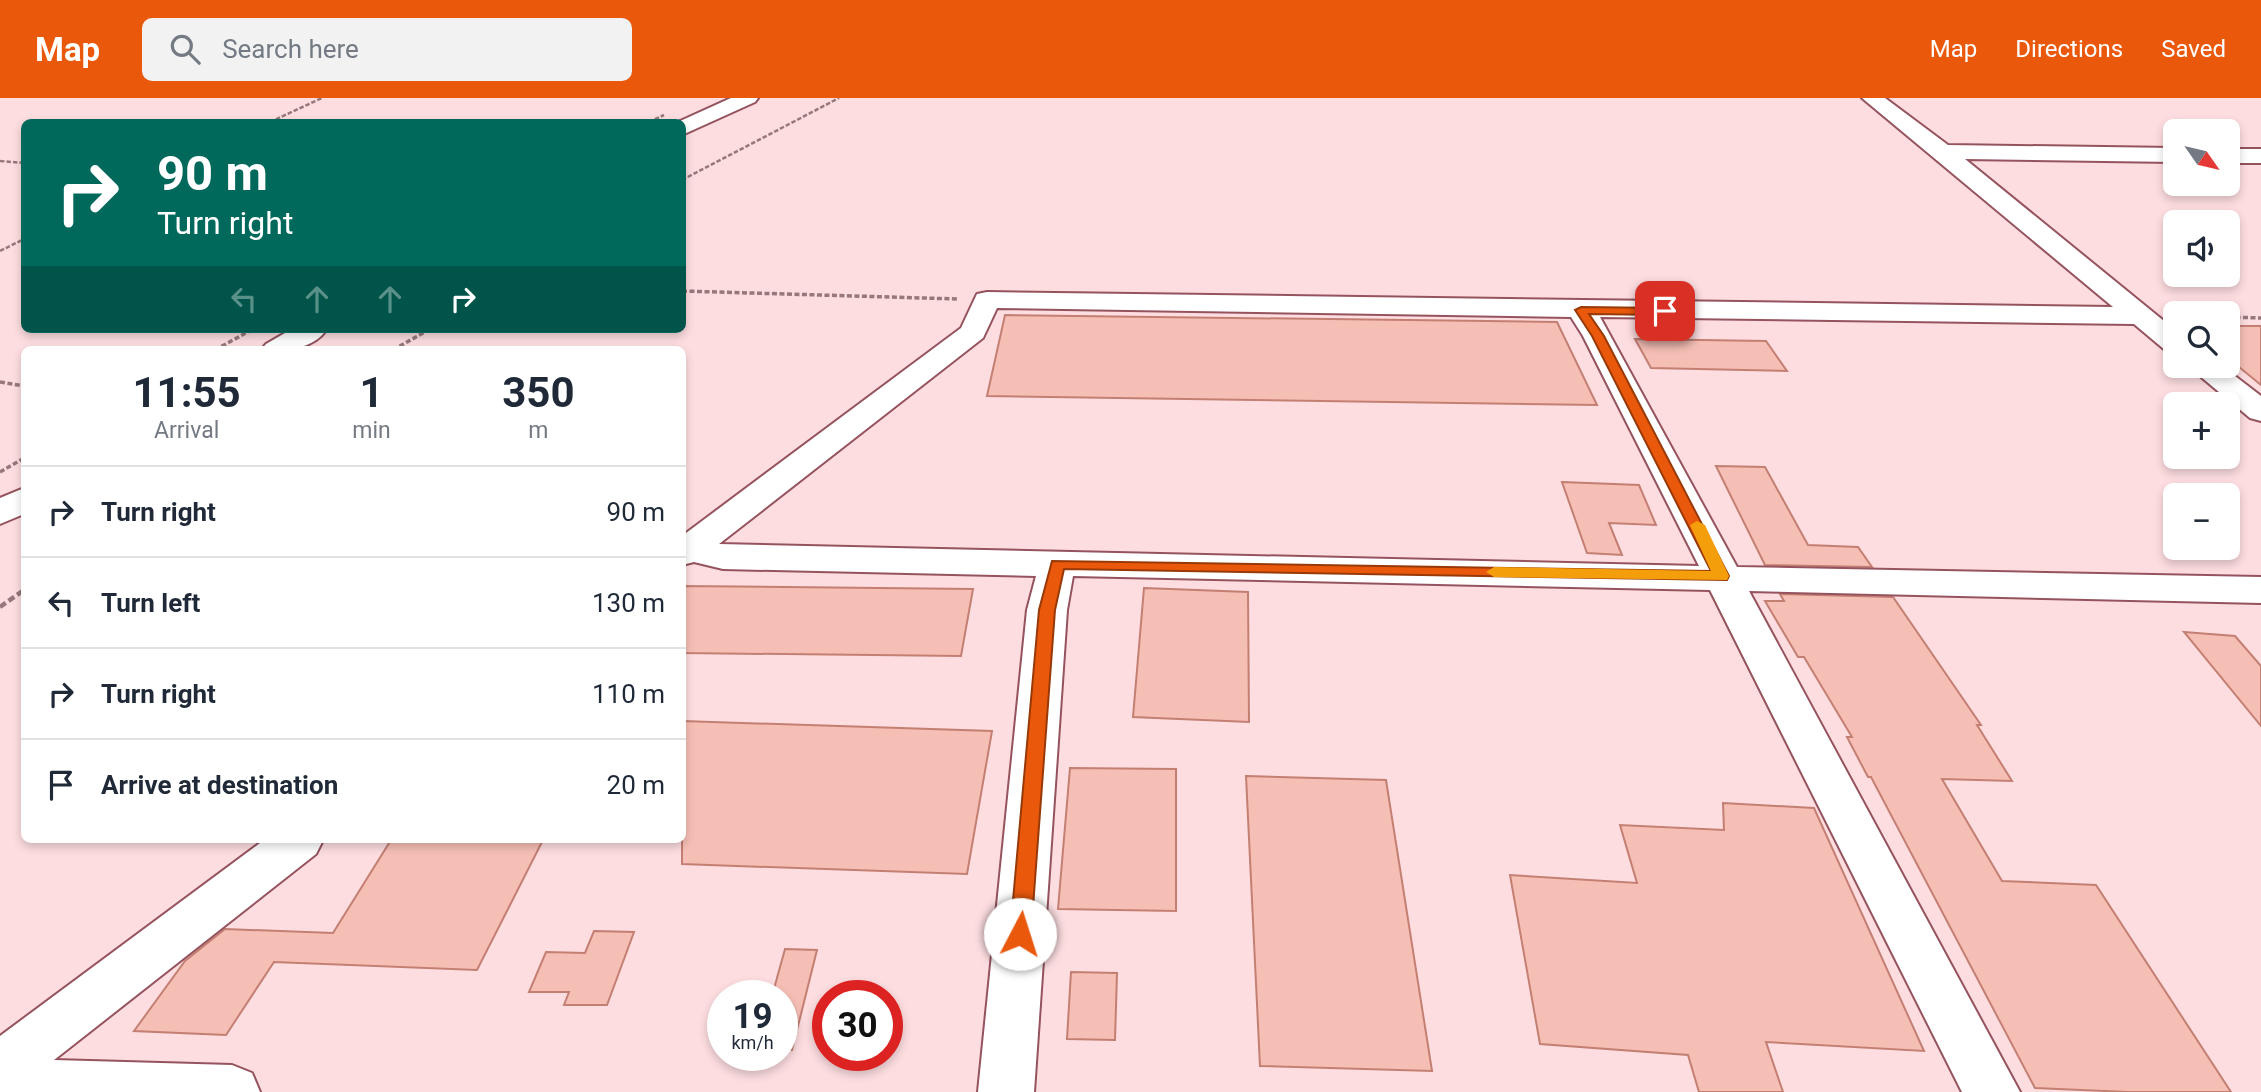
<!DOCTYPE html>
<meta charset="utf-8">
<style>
body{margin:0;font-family:Roboto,sans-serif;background:#f2f2f3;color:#1f2937;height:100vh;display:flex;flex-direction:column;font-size:26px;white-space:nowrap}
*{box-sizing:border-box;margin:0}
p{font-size:23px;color:#747a83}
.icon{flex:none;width:38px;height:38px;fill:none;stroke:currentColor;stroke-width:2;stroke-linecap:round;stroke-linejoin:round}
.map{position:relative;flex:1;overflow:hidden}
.details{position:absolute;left:21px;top:248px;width:665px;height:497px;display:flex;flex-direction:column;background:#fff;border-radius:10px;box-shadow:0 4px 10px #0003}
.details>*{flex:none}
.hud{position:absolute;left:21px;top:21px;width:665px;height:214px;border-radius:10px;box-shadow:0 4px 10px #0003;background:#00695c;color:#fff;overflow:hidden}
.needle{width:46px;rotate:124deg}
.fabs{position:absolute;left:2163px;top:21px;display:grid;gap:14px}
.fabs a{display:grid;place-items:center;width:77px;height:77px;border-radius:10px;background:#fff;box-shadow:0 4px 10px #0003;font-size:35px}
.speed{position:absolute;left:707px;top:882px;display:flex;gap:14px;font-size:35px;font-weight:700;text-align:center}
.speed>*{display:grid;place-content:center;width:91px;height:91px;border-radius:50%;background:#fff;box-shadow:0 4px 10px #0003;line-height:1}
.speed small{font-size:18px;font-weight:400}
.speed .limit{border:10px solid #d22;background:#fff;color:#111}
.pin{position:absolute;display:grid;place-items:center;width:60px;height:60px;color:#fff;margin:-30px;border-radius:14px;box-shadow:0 4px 10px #0006}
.me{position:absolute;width:77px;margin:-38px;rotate:5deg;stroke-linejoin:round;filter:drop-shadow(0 0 5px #0008)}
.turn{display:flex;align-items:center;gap:24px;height:147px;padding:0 21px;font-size:32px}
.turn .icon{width:91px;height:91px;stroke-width:2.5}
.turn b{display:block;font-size:49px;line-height:60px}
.lanes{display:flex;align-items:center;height:66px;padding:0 21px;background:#0003;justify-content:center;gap:35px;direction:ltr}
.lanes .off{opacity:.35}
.eta{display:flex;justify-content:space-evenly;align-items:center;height:119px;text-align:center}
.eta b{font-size:42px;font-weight:700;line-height:49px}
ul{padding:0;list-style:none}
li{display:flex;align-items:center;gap:21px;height:91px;padding:0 21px;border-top:2px solid #e0e1e3}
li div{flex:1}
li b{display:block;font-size:26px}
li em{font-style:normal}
header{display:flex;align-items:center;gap:42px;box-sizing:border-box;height:98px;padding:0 35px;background:#ea580c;color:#fff}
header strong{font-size:33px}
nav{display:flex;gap:38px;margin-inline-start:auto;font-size:24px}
.search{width:490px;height:63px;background:#f2f2f3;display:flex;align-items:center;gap:18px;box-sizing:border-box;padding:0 24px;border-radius:10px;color:#747a83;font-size:26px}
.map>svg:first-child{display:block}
.building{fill:#f6bfb5;stroke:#c47f73;stroke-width:2}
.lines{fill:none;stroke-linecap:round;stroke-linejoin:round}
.street-casing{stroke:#95535e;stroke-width:4}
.path-far2{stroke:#96787b;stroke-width:2.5;stroke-dasharray:4.5 2;stroke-linecap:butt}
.path-far1{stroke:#96787b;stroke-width:3.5;stroke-dasharray:5 2.5;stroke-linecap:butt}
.path{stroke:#96787b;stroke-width:4.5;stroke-dasharray:7 3.5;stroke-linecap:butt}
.street{fill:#fff;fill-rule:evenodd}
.route{fill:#ea580c;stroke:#983908;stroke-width:2}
.slow{fill:#f59e0b}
</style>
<header>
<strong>Map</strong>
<div class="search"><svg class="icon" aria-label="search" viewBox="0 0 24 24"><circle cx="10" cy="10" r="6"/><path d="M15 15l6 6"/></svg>Search here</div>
<nav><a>Map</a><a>Directions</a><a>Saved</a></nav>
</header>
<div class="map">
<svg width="2261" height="994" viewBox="0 0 2261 994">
<rect width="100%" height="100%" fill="#fddde0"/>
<path class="building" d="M1005,217L1557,224L1597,307L987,298Z
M2228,228H2261V287L2228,260Z
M1635,241L1766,243L1787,273L1651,270Z
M1716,368L1765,369L1808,447L1858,449L1872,469L1765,467Z
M1562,384L1639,387L1656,427L1609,425L1622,457L1587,455Z
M682,488L973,491L961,558L682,555Z
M1144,490L1248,494L1249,624L1133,619Z
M1780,496L1893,499L1981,627H1977L2012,683L1942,681L2002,783L2096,787L2231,994H2128L2035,990L1871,679H1868L1847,639H1852L1804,559H1798L1765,503H1784Z
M2184,534L2235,538L2261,568V628Z
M682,623L992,633L967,776L682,766Z
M1070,670L1176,671V813L1058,811Z
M1246,678L1386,682L1432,973L1260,968Z
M1723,705L1814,710L1924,953L1766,944L1783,994H1699L1688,957L1540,946L1510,777L1637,785L1620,727L1724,732Z
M391,742H543L477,872L274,864L226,937L134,933L185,863L225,831L333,835Z
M594,833L634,834L607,907H564L569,894H529L546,854L585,855Z
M785,851L817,852L792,952L782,951V898H772Z
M1071,874L1117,875L1115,942L1067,941Z"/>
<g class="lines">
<defs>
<path id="street" d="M731,0H758L755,4L682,37V24H678Z
M1862,0H1885L1948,47L2175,50V64L1965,61L2175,232V255L2165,252L2134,226L1600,219L1737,469L2261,479V505L1749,493L2020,994H1962L1710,492L1073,478L1067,512L1034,994H978L1027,512L1036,478L723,471L694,464L682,467V438L961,230L977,196L987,194L2113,209ZM997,210L1571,219L1583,238L1699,468L719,446L983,240Z
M2228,51H2261V65H2228Z
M292,231H327C312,253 285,252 261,252L266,246Z
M2188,268H2222L2261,298V323L2250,320Z
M24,390V416L0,426V400Z
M264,742H323L316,756L54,962L232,967L252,975L260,994H0V938Z"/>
</defs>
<use href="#street" class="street-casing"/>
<path class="path-far2" d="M270,24L322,0
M649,24L664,17
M0,63L24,65
M682,82L839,0
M0,153L24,141"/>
<path class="path-far1" d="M682,193L958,201
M2228,219L2261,220
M215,252L253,231
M393,252L430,231
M0,284L24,288
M0,374L24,360"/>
<path class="path" d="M0,509L24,492"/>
<use href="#street" class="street"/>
</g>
<path class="route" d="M1581,209L1665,210L1670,213L1665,217L1589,216L1604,238L1729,478L1727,482L1064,471L1055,512L1031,836L1028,843L1020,845L1013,843L1010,836L1039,512L1052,463L1711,473L1592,238L1575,212Z"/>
<path class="slow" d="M1697,423L1705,427L1729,478L1727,482L1494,479L1486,474L1494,469L1711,473L1690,427Z"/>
</svg>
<div class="fabs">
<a><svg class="needle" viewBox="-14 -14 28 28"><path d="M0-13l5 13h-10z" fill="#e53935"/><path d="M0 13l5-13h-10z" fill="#747a83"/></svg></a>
<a><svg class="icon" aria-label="sound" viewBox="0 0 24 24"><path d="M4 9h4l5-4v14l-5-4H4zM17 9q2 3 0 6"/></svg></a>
<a><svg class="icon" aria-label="search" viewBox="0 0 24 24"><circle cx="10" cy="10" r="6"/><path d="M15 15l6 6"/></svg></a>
<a>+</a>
<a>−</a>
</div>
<div class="speed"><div>19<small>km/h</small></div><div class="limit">30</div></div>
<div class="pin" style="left:1665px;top:213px;background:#d93025"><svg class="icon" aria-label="arrive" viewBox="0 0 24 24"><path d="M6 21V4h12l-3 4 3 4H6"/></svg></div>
<svg class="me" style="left:1020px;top:836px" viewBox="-20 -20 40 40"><circle r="19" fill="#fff"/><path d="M0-13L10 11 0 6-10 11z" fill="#ea580c"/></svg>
<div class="hud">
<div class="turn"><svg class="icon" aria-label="right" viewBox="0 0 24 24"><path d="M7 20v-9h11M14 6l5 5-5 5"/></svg><div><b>90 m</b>Turn right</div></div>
<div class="lanes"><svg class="icon off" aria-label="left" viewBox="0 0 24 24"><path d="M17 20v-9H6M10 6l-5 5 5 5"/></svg><svg class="icon off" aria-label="ahead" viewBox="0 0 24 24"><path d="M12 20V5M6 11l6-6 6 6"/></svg><svg class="icon off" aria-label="ahead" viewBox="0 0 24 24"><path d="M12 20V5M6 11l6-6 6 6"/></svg><svg class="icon" aria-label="right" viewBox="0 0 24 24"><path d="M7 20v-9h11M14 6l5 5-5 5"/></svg></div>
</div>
<section class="details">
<div class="eta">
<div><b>11:55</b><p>Arrival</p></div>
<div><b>1</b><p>min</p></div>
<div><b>350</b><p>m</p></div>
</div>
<ul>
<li><svg class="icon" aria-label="right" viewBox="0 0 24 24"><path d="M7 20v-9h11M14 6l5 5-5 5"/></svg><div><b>Turn right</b></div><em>90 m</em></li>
<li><svg class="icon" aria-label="left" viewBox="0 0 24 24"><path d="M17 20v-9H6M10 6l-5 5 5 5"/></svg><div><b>Turn left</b></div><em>130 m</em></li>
<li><svg class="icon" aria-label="right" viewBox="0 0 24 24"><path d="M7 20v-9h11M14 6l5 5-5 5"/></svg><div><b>Turn right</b></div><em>110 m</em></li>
<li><svg class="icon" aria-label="arrive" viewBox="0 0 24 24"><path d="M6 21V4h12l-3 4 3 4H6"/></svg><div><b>Arrive at destination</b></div><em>20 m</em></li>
</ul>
</section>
</div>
